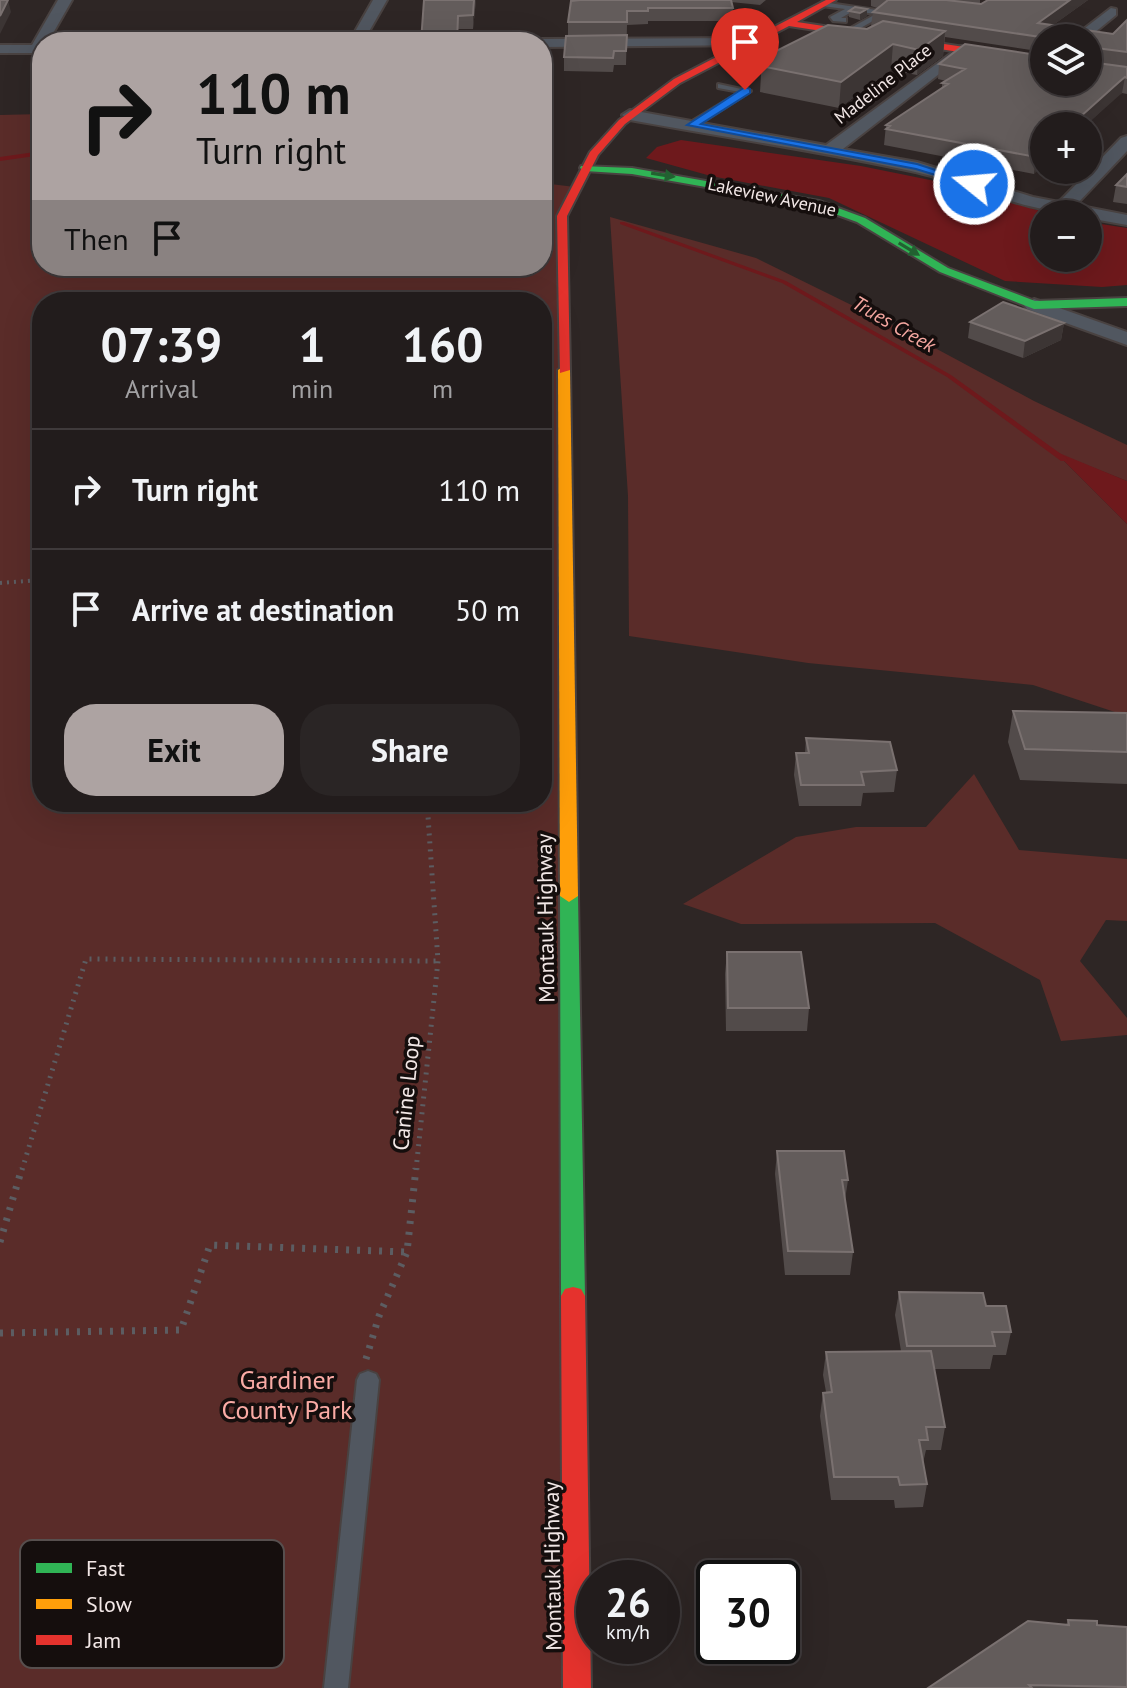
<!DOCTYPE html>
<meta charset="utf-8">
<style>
body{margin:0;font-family:"PT Sans",sans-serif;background:#2a2525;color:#f1f3f6;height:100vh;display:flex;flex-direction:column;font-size:30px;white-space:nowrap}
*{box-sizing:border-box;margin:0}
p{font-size:26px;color:#a2a1a3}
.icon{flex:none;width:44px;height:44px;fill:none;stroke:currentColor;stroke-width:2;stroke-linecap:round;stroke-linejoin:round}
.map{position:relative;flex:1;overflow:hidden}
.sheet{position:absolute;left:32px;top:292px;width:520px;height:520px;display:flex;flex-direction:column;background:#221c1c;border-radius:32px;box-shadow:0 8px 32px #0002,0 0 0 2px #3f3a3b}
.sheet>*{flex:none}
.guide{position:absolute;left:32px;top:32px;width:520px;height:244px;border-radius:32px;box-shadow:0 8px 32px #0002,0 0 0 2px #3f3a3b;background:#ada3a2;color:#111;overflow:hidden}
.tools{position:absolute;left:1030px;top:24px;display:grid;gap:16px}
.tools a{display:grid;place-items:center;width:72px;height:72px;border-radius:50%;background:#221c1c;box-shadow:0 8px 32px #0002,0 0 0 2px #3f3a3b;font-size:40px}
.speed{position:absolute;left:576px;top:1560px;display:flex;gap:16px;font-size:40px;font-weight:700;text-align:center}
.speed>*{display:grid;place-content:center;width:104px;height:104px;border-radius:50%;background:#221c1c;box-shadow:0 8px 32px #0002,0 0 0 2px #3f3a3b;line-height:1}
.speed small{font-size:20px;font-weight:400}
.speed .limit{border:4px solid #111;border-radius:12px;background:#fff;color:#111}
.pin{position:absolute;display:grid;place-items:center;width:68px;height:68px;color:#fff;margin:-82px -34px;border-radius:50% 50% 50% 0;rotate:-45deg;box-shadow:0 0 8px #0007}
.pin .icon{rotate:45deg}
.me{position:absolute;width:88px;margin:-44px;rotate:287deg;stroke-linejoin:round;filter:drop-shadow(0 0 6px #0008)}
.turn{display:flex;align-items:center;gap:28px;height:168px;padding:0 32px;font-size:36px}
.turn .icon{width:104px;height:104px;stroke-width:2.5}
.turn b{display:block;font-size:56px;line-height:68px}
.then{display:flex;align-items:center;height:76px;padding:0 32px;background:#0003;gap:16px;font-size:30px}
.eta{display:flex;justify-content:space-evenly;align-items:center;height:136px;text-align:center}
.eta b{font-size:48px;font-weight:700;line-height:56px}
.primary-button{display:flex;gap:16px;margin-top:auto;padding:16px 32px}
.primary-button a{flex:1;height:92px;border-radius:32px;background:#ada3a2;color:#111;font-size:32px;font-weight:700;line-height:92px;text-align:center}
.primary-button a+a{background:#2a2525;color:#f1f3f6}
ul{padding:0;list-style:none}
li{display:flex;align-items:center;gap:24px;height:120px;padding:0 32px;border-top:2px solid #3f3a3b}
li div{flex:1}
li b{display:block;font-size:30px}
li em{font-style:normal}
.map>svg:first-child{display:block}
.green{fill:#5a2c29;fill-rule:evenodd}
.water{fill:#6e191c}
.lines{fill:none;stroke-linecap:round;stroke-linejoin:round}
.stream{fill:#6e191c;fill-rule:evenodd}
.lane-casing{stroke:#494241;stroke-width:4}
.street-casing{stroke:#494241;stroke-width:4}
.fast-casing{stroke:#494241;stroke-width:4}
.slow-casing{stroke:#494241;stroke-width:4}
.jam-casing{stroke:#494241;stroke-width:4}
.path-far2{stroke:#5c5d62;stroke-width:4;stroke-dasharray:2 5;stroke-linecap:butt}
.path-far1{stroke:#5c5d62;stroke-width:5;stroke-dasharray:2 6;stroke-linecap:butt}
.path{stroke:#5c5d62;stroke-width:7;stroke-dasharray:3 8;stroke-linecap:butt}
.lane{fill:#515760;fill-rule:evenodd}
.street{fill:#515760;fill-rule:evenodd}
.fast{fill:#30b455;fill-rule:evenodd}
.slow{fill:#ff9f0a;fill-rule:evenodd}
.jam{fill:#e5322d;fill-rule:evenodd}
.wall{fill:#524b4a}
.shaded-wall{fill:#3c3534}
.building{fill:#635c5b;stroke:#7a7170;stroke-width:2}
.oneway{fill:#226131}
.route{fill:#1a73e8;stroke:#114b97;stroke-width:2}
.labels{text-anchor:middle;stroke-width:7;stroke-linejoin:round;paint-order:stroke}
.far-street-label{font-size:18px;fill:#f2e7e6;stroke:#150e0d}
.far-water-label{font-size:20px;font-style:italic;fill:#f5a7a0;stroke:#150e0d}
.street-label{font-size:22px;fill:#f2e7e6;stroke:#150e0d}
.near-park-label{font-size:26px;fill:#faaba5;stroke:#150e0d}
.key{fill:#150e0d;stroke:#574f4e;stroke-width:2}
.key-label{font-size:22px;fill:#f2e7e6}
</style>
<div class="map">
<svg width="1127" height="1688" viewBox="0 0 1127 1688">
<rect width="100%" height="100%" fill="#2e2625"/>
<path class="green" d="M42,114V266H542V183L575,187L563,219L577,1688H0V115ZM42,302H542V802H42Z
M610,217L756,258L892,325L1034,401L1127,445V481L1056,453L1127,524V716L1033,685L808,663L629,636L628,496Z
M974,774L1019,850L1127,859V921L1106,920L1080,961L1127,1018V1035L1061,1041L1040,980L935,923L741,924L683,904L796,837L856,827H926Z"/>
<path class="water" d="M681,140L861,166L940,182L1051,214H1044V258H1088V222L1127,228V285L1102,287L1005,281L829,198L711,176L646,158L657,147Z
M1054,451L1127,481V524Z"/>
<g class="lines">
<path class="stream" d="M42,151V155L0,161V157Z
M620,222H624L786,281L951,375L1068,459L1067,461H1061L947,377L782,283L620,224Z"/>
<defs>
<path id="lane" d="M822,2L883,11L887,13L850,34L847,30L876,14L853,11L841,18H846V22L833,21L830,17L845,9L822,6Z
M722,54L766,61L782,56L786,58L766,65L722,58Z
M718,84L751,91L695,127H689V123L740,92L718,88Z
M368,1371L376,1374L379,1380L348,1688H324L357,1380L360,1374Z"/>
<path id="street" d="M58,0H72L48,42H42V53H0V45H32Z
M373,0H387L363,42H349Z
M1111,8L1116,9V15L1088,38H1072Z
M753,38L758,39V45L542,47V42H535L542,39Z
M961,46L966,47V53L843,149L917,162L1033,197L1059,202L1121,138L1127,136V151L1076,205L1127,215V225L1088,218V214C1026,214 971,184 911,171C818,151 724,137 630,120L622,115L630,110L826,145Z
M1034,299L1127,332V345L1027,309L1024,305Z"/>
<path id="fast" d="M581,166L632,168L819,201L865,218L948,268L1035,301L1127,298V306L1034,309L940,272L857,222L813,206L632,174L585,171L580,168Z
M569,890L578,896L585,1296L581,1303L573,1305L565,1303L561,1296L560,896Z"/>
<path id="slow" d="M564,366L570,370L578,896L569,902L560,896L558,370Z"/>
<path id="jam" d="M826,0H836L797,22L1044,59V65L789,26L680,83L625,124L598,155L567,216L570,370L560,373L557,216L590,152L619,120L674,79Z
M573,1287L581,1289L585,1296L591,1688H563L561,1296L565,1289Z"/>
</defs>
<use href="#lane" class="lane-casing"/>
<use href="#street" class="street-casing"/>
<use href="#fast" class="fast-casing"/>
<use href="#slow" class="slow-casing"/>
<use href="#jam" class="jam-casing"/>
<path class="path-far2" d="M0,583L42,580"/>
<path class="path-far1" d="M22,1170L86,959L438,961
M416,1170L438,961L427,802"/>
<path class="path" d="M0,1242L22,1168
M0,1333L181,1330L210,1245L407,1252
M366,1359L379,1316L407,1252L416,1168"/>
<use href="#lane" class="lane"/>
<use href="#street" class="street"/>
<use href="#fast" class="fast"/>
<use href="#slow" class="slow"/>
<use href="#jam" class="jam"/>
</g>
<path class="wall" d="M424,0H476L473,29H458Z
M580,0H766L760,5L731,2L733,8L732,21H648V24L627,25L626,65H614L613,72L564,71V57L568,36V22Z
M871,0H980V3L981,4L988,0H1088L1053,25L1113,34L1127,20V94L1122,93L1116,97L1085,126H1044L1034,174L884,145L886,125L942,88V83L946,81L938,79L939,64L1044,82L1088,38H1044V52L945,37L943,56L917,75L891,70L839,108L760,92L762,58L867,29L871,26L873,12L877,8L871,6Z
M855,7L867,16L860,20L849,17V11Z
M1127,174V204L1113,202L1116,185Z
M970,322L1064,323L1061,340L1023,358L968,338Z
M1013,711L1127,713V784L1020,780L1008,742Z
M806,738L897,770L894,792L863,793L861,806H799L794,775L796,753H805Z
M727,952L809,1008L807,1031H726L725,974Z
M777,1151L848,1180L845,1200L853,1252L850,1275H785L775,1174Z
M899,1292L986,1306L1011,1332L1006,1355H993L990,1369H934L945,1427L941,1450H926L923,1463L927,1484L923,1507L895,1508L894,1500H831L820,1416L823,1393L826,1392L823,1375L826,1352L901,1351L895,1315Z
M1068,1620L1097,1625L1127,1627V1688H928L1066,1625Z"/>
<path class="shaded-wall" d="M8,0L11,12L0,34V16Z
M474,0H476L473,29V15Z
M1070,0H1088L1038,36V23Z
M867,9V16L860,20V13Z
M945,31L943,56L917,75L919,50Z
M893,44L891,70L839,108L841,82Z
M1125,77L1122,93L1085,126H1070Z
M1044,150V165L1034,174L1036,157Z
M1064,323L1061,340L1023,358L1025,341Z"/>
<path class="building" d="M0,0H8L0,16Z
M424,0H474L473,15L458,16L457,42H421Z
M580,0H731L733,8H648V11H627V22H568L571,1Z
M888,0H946L981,4L988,0H1070L1038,23L1113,34L1127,20V52L1088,47L1090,62L1127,67V78L1125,77L1119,82L1070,126H1044V150L1036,157L886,129L890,126L886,125L948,84L942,83L965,69L939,64L965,44L1044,56V82H1088V38H1047L873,12Z
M855,7L867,9L860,13L849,11Z
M883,21L945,31L919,50L893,44L841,82L761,66L771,59L762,58L828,25L867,29Z
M627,35L626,51H614L613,58L564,57L566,36Z
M1127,174V187L1116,185Z
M1003,302L1064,323L1025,341L970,322Z
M1013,711L1127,713V752L1025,749Z
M806,738L890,742L897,770L861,772L864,785H801L796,753H809Z
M727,952H801L809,1008H728Z
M777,1151H844L848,1180H842L853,1252L788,1251Z
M899,1292L983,1293L986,1306H1006L1011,1332H992L995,1346H907Z
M931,1351L945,1427H926L928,1440H919L927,1484L900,1485L898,1477H834L823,1393L832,1392L826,1352Z
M1068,1620L1097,1621V1625L1127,1627V1687L1029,1685L1032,1688H928L1028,1621L1069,1625Z"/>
<defs><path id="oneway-solid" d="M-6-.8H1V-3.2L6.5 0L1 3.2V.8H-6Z" transform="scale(2)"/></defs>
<g class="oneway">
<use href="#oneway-solid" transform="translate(663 175) rotate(9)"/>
<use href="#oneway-solid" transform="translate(909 249) rotate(31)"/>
</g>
<path class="route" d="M745,87L750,89V93L701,124L917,164L979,184L974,187L916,169L687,125Z"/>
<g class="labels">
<g class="far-street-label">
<text transform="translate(883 84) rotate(-38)" y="6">Madeline Place</text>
<text transform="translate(772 197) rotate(12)" y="6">Lakeview Avenue</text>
</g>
<g class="far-water-label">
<text transform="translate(894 324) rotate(30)" y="7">Trues Creek</text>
</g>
<g class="street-label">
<text transform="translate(545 918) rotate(-91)" y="8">Montauk Highway</text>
<text transform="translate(406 1093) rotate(-84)" y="8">Canine Loop</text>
<text transform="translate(552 1566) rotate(-91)" y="8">Montauk Highway</text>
</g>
<g class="near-park-label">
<text x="287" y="1389">Gardiner<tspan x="287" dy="30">County Park</tspan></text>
</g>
</g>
<rect x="20" y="1540" width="264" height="128" rx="12" class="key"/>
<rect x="36" y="1563" width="36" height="10" fill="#30b455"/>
<rect x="36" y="1599" width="36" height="10" fill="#ff9f0a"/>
<rect x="36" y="1635" width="36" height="10" fill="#e5322d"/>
<g class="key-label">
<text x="86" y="1576">Fast</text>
<text x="86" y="1612">Slow</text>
<text x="86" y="1648">Jam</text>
</g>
</svg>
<div class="tools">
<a><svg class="icon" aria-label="layers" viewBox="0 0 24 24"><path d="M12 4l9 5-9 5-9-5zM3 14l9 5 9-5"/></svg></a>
<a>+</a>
<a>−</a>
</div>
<div class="speed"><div>26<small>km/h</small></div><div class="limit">30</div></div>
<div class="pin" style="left:745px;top:90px;background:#d93025"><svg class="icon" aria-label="arrive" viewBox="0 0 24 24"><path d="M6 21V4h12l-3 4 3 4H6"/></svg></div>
<svg class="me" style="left:974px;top:184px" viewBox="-20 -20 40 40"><circle r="17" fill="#1a73e8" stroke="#fff" stroke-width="3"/><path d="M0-11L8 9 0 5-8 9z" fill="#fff"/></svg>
<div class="guide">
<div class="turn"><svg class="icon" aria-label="right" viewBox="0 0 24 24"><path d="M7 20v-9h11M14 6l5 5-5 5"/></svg><div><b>110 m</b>Turn right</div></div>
<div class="then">Then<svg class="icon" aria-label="arrive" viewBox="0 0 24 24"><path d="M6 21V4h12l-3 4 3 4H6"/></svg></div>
</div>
<section class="sheet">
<div class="eta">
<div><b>07:39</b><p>Arrival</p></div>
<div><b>1</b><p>min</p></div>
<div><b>160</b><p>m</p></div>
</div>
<ul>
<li><svg class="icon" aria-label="right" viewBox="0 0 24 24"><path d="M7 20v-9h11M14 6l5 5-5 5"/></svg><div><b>Turn right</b></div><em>110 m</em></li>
<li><svg class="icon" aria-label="arrive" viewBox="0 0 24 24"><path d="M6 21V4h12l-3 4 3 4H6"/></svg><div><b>Arrive at destination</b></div><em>50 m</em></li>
</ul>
<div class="primary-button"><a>Exit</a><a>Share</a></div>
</section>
</div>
